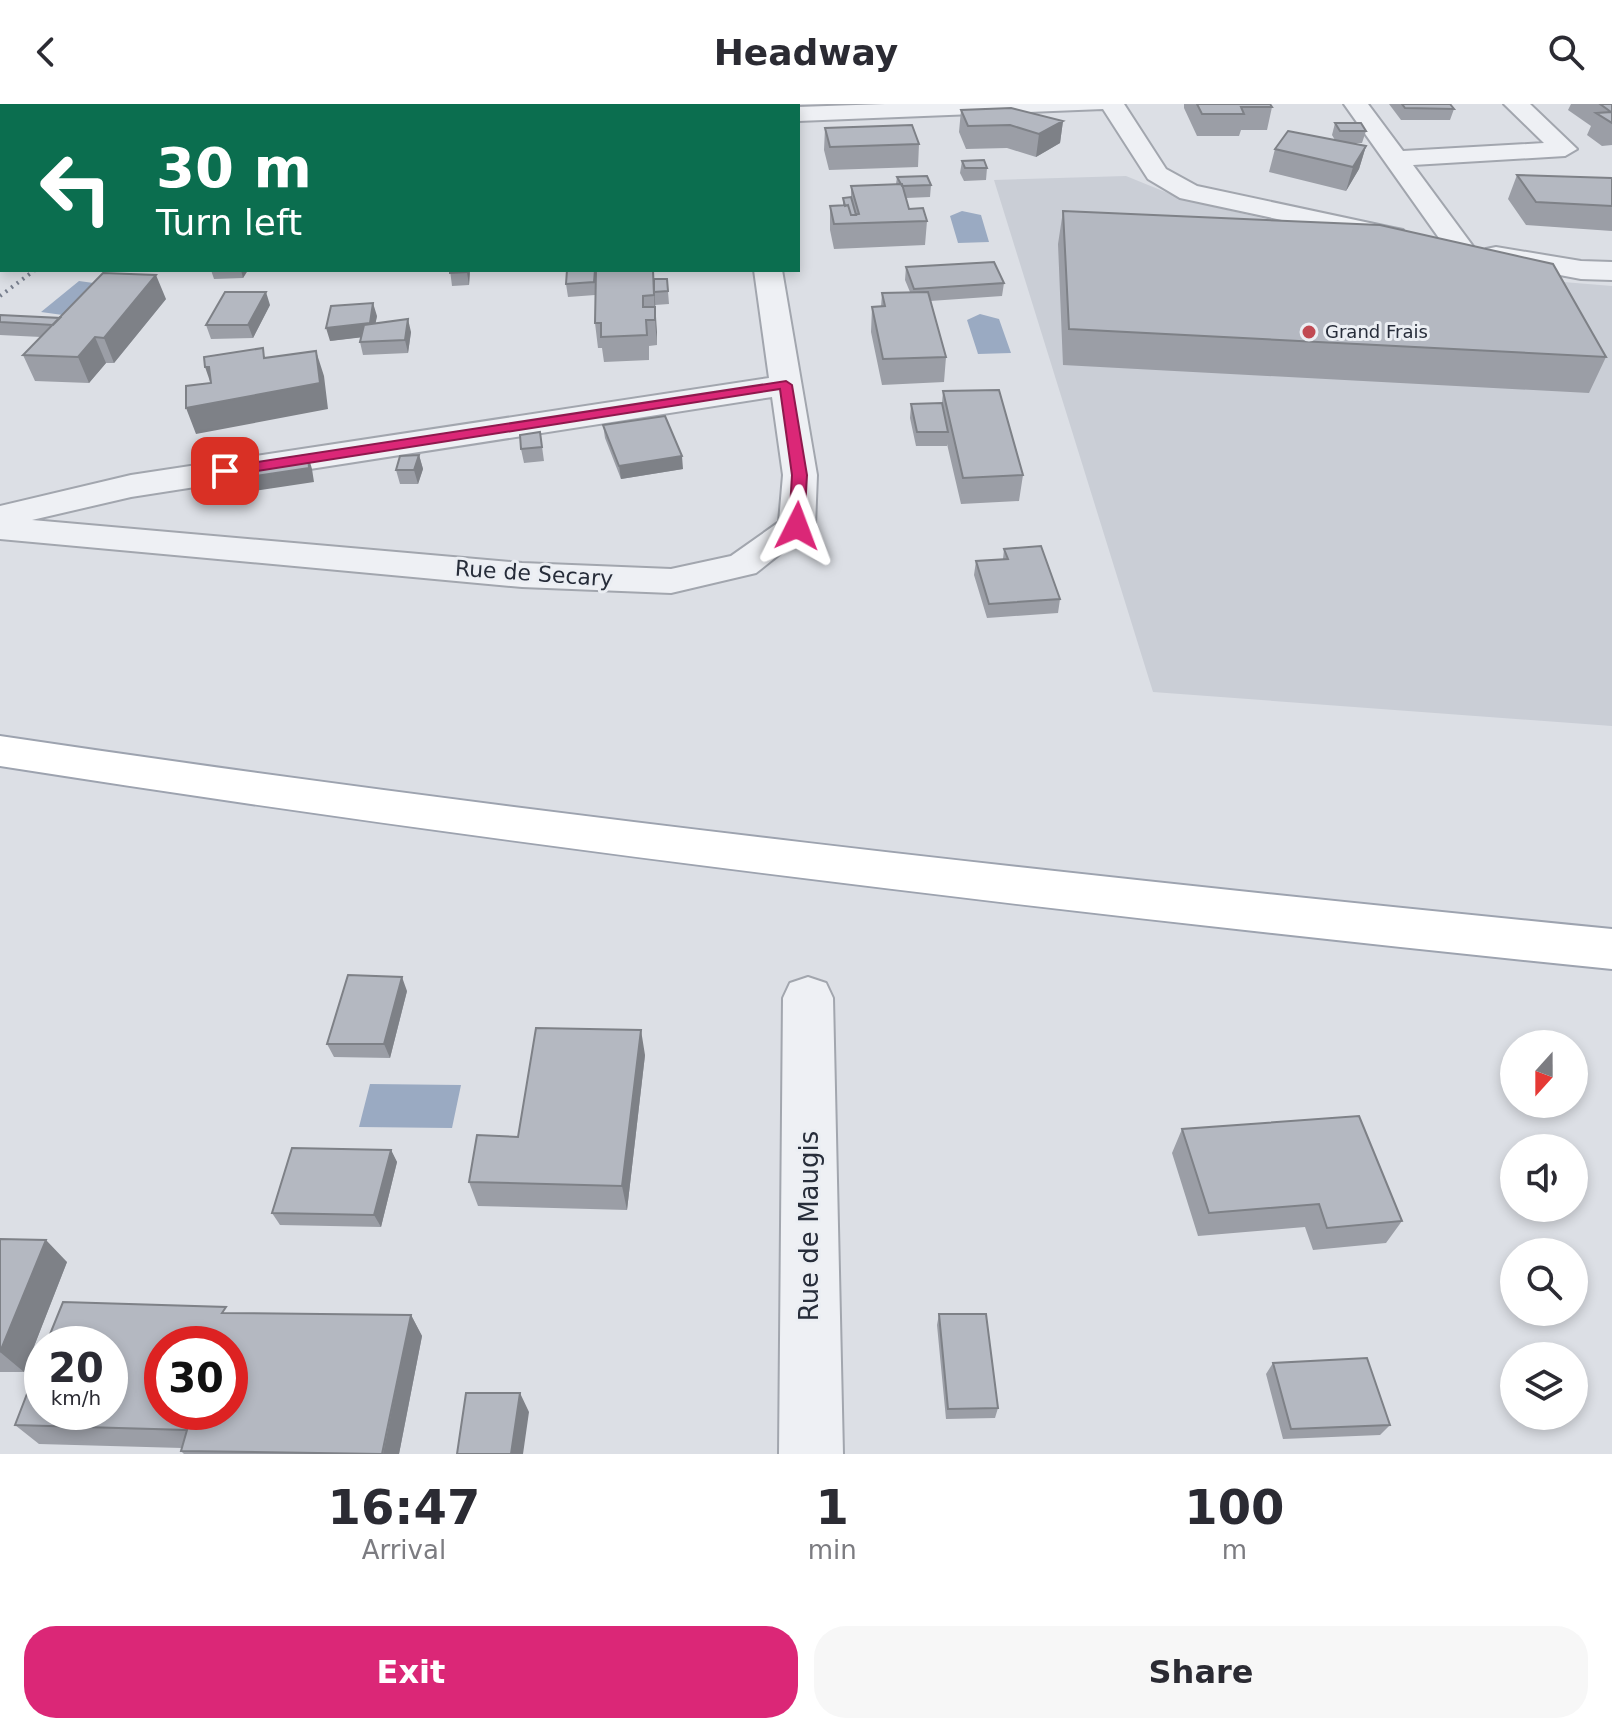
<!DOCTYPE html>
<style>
body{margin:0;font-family:"DejaVu Sans",sans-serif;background:#f7f7f7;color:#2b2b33;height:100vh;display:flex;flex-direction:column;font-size:30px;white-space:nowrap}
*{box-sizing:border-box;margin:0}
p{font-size:26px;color:#7c7c81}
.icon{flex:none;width:44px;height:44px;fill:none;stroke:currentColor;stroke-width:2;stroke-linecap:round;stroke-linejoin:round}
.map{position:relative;height:1350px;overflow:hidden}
.details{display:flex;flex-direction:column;background:#fff;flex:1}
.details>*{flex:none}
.top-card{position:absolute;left:0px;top:0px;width:800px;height:168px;box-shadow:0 4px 12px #0003;background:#0b6e4f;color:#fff;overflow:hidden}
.needle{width:52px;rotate:201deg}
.buttons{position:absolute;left:1500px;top:926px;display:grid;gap:16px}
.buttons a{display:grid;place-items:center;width:88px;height:88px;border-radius:50%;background:#fff;box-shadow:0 4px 12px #0003;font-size:40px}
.speed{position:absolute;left:24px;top:1222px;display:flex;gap:16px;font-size:40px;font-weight:700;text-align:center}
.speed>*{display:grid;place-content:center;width:104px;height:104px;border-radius:50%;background:#fff;box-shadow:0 4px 12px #0003;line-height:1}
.speed small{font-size:20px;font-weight:400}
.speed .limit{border:12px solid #d22;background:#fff;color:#111}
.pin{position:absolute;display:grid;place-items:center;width:68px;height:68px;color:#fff;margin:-34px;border-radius:16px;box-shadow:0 4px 12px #0006}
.me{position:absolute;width:88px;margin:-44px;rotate:3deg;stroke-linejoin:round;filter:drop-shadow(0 0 6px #0008)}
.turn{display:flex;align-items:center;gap:28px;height:168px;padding:0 24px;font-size:36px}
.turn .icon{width:104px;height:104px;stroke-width:2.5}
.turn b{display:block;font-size:56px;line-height:68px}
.eta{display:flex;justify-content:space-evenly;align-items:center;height:136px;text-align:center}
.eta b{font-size:48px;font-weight:600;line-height:56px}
.cta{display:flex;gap:16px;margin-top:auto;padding:16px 24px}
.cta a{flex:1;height:92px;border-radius:32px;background:#db2777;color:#fff;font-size:32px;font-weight:600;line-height:92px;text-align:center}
.cta a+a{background:#f7f7f7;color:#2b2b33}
header{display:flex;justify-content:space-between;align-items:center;height:104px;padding:0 24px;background:#fff;font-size:36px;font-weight:600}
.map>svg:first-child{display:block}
.built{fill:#caced6}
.water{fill:#9aaac2}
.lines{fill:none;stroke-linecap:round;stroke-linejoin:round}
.minor-casing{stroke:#a2a6ae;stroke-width:4}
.major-casing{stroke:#9da3af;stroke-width:4}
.minor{fill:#eef0f4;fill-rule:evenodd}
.major{fill:#fff;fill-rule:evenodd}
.rail{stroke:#777e8d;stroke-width:4;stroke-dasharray:2 5;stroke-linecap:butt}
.wall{fill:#9b9ea6}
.shaded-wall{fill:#7e8187}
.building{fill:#b4b8c1;stroke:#7e8187;stroke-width:2;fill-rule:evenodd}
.route{fill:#db2777;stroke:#8e194d;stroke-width:2}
.poi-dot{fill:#c14a53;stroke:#ebeef3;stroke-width:3}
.labels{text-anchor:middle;stroke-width:6;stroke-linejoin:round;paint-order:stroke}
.far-poi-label{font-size:18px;fill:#272d3a;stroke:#ebeef3;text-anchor:start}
.street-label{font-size:22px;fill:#272d3a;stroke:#ebeef3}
.near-street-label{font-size:26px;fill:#272d3a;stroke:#ebeef3}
</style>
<header><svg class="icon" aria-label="back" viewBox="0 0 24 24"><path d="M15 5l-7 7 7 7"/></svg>Headway<svg class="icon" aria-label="search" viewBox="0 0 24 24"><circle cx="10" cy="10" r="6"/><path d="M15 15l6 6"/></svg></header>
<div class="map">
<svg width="1612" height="1350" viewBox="0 0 1612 1350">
<rect width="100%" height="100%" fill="#dcdfe5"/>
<path class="built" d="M1126,72L1185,96L1515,174L1612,182V622L1153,588L994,76Z"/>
<path class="water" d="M962,107L981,111L989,138L958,139L950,112Z
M79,177L108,181L70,212L41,208Z
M980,210L999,215L1011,249L978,250L967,216Z
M370,980L461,981L452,1024L359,1023Z"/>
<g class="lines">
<defs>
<path id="minor" d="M737,0H761V2H737Z
M885,0H1124L1166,65L1197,82L1393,124L1403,126L1407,132L1403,138L1393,140L1180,94L1148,75L1103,5L798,17V3Z
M1344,0H1368L1403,47L1544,39L1504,0H1530L1577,45L1565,52L1413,61L1475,145L1471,151H1451Z
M1496,143L1581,157L1612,158V176L1581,175L1486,157L1482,151L1486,145Z
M754,166H782L817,371L815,422L756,469L671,489L522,483L0,435V402L131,371L769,274ZM772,293L783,371L779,418L731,452L671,465L522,459L32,416L131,393Z
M808,873L826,879L833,894L843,1350H779L783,894L790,879Z"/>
<path id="major" d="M0,632C536,712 1073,772 1612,825V865C1073,810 535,746 0,662Z"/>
</defs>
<use href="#minor" class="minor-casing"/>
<use href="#major" class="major-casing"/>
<use href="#minor" class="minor"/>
<use href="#major" class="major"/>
<path class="rail" d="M0,192L35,166"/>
</g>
<path class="wall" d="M1184,0H1270L1272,3L1267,26H1241L1239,32H1197L1184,4Z
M1389,0H1450L1454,5L1450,16H1401Z
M1571,0H1612V41L1602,42L1587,31L1591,22L1568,6Z
M961,6L1063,17L1060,39L1036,53L1007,44L966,45L959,28Z
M1335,19L1366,27L1362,39H1350L1366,42L1359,65L1346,87L1269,68L1275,45L1335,36L1332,31Z
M825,24L919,40L918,63L829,66L824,46Z
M962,57L987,64L986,76L964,77L960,69Z
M1517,71L1612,74V127L1526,121L1508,95Z
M897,73L931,81L930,93L906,94L909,105L927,117L925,141L834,145L830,126V102H843V94L851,93V82L896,80Z
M1063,107L1606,253L1589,289L1063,261L1058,140Z
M906,163L1004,179L1002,192L930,197L946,253L944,278L882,281L871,228L872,203H881L882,189L910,188L905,176Z
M211,166H248L243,174L214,175Z
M450,166H470L469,181L452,182Z
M667,175L669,200L655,201L657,241L649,242V256L604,258L602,244H598L595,219V191L568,193L566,180Z
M166,195L114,259H106L89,279L35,277L23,251L41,233L0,231V211L60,214Z
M270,201L253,234L211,235L206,221Z
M377,212L375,220L411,228L408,249L363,251L360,238L361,233L330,237Z
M943,287L1023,371L1019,397L961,400L947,340V342H916L910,314L911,300L942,299Z
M603,321L683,365L621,375L605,334Z
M540,328L544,357L524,359L521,345Z
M419,351L423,365L418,380H400L396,366Z
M1004,445L1060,495L1058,509L987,514L974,471L976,457L1003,455Z
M407,887L390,954L334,953L327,940Z
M645,951L627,1106L478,1102L469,1078L518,1033Z
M1182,1025L1402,1117L1386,1139L1313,1146L1305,1123L1198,1132L1172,1049Z
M391,1046L397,1058L381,1123L280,1121L272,1109Z
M0,1135L67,1158L24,1268H0Z
M231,1209L411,1211L422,1232L399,1350H184L181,1347L182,1344L39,1340L15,1321Z
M939,1210L998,1304L995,1314L946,1315L937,1221Z
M1273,1259L1390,1321L1380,1331L1283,1335L1266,1270Z"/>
<path class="shaded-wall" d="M646,0H676V2H633Z
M1063,17L1060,39L1036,53L1039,30Z
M1366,42L1359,65L1346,87L1353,63Z
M241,166H248L243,174Z
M467,166H470L469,181L467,168Z
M653,166L657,228V241L655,216Z
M156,171L166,195L114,259L104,234Z
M266,188L270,201L253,234L248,221Z
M373,199L377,212L373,232L330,237L326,224Z
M408,215L411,228L408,249L405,236Z
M95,233L106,259L89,279L78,253Z
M316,247L324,272L328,305L196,330L186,304Z
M205,263H209L214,289Z
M308,351L312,365L314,378L241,389L236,375Z
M419,351L423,365L418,380L414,366Z
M682,352L683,365L621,375L619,362Z
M402,873L407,887L390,954L384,940Z
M641,926L645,951L627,1106L622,1082Z
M391,1046L397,1058L381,1123L374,1111Z
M46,1136L67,1158L24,1268L0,1248Z
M411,1211L422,1232L399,1350H383Z
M520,1289L529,1308L523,1350H511Z"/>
<path class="building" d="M568,0H646L633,2H569Z
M1197,0H1270L1272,3H1241L1244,10H1202Z
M1402,0H1450L1454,5L1405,4Z
M1600,0H1612V19L1596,9L1611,8Z
M1011,4L1063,17L1039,30L1010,21L968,22L961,6Z
M1335,19H1361L1366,27H1340Z
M912,21L919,40L830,43L825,24Z
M1288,27L1366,42L1353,63L1275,45Z
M984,56L987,64H965L962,57Z
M1517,71L1612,74V102L1536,98Z
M927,72L931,81L902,82L897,73Z
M902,80L909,105L923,104L927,117L834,120L830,102L848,101L851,111L859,110L851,82Z
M851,93L856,111H851L848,101L845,102L843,94Z
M1063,107L1380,121L1553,160L1606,253L1069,225Z
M994,158L1004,179L914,185L906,163Z
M450,166H467V168L450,169Z
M567,166H595L594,178L566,180Z
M596,166H653L654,191L643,192V203H655V216H646L647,231L601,233V219H595Z
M103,169L156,171L104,234L95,233L78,253L23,251Z
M654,175H667L668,187L654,188Z
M225,188H266L248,221H206Z
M928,188L946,253L883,255L872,203L885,202L882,189Z
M373,199L370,219L326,224L331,202Z
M0,211L60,214L53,221L0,218Z
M408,215L405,236L360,238L364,221Z
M263,244L264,254L316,247L320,279L186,304V282L211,279L209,263H205L204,253Z
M999,286L1023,371L963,374L943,287Z
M942,299L948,328H917L911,300Z
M665,312L682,352L619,362L603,321Z
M540,328L542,343L521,345L520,331Z
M308,351L309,364L236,375V362Z
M419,351L414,366H396L400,352Z
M1041,442L1060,495L989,500L976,457L1008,455L1004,445Z
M348,871L402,873L384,940H327Z
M536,924L641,926L622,1082L469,1078L477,1031L518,1033Z
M1359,1012L1402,1117L1327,1124L1319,1100L1209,1109L1182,1025Z
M292,1044L391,1046L374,1111L272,1109Z
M0,1135L46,1136L0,1248Z
M63,1198L226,1203L222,1209L411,1211L382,1350L181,1347L187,1326L15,1321L42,1251V1308H110V1240H46ZM162,1240H230V1308H162Z
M939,1210H986L998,1304L948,1305Z
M1367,1254L1390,1321L1291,1325L1273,1259Z
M466,1289H520L511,1350H457Z"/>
<path class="route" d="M786,277L792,281L807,371L804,422L797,426L789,422L792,371L780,285L225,372L218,367L225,363Z"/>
<circle class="poi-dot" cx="1309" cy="228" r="8"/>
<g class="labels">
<g class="far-poi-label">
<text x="1325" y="234">Grand Frais</text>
</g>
<g class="street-label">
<text transform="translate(534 469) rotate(4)" y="8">Rue de Secary</text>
</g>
<g class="near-street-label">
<text transform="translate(809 1122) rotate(-90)" y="9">Rue de Maugis</text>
</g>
</g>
</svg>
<div class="buttons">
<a><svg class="needle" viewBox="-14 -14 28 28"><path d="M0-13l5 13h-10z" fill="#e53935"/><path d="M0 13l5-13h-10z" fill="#7c7c81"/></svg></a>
<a><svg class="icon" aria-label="sound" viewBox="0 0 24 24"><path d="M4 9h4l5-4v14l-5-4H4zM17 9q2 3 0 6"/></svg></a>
<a><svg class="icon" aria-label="search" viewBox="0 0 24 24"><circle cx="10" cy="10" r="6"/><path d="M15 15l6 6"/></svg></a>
<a><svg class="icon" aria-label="layers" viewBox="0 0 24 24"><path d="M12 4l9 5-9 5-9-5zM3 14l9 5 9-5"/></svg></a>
</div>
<div class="speed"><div>20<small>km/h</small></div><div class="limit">30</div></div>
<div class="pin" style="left:225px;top:367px;background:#d93025"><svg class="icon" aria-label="arrive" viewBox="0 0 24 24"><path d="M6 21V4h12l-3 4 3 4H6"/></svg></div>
<svg class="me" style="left:797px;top:422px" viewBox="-20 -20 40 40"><path d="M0-17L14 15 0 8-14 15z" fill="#db2777" stroke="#fff" stroke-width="4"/></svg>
<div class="top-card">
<div class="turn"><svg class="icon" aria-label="left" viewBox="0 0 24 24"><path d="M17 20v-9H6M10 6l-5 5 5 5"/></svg><div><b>30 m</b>Turn left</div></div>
</div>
</div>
<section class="details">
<div class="eta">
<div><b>16:47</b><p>Arrival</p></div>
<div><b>1</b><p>min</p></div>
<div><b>100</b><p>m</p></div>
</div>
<div class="cta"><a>Exit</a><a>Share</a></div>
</section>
